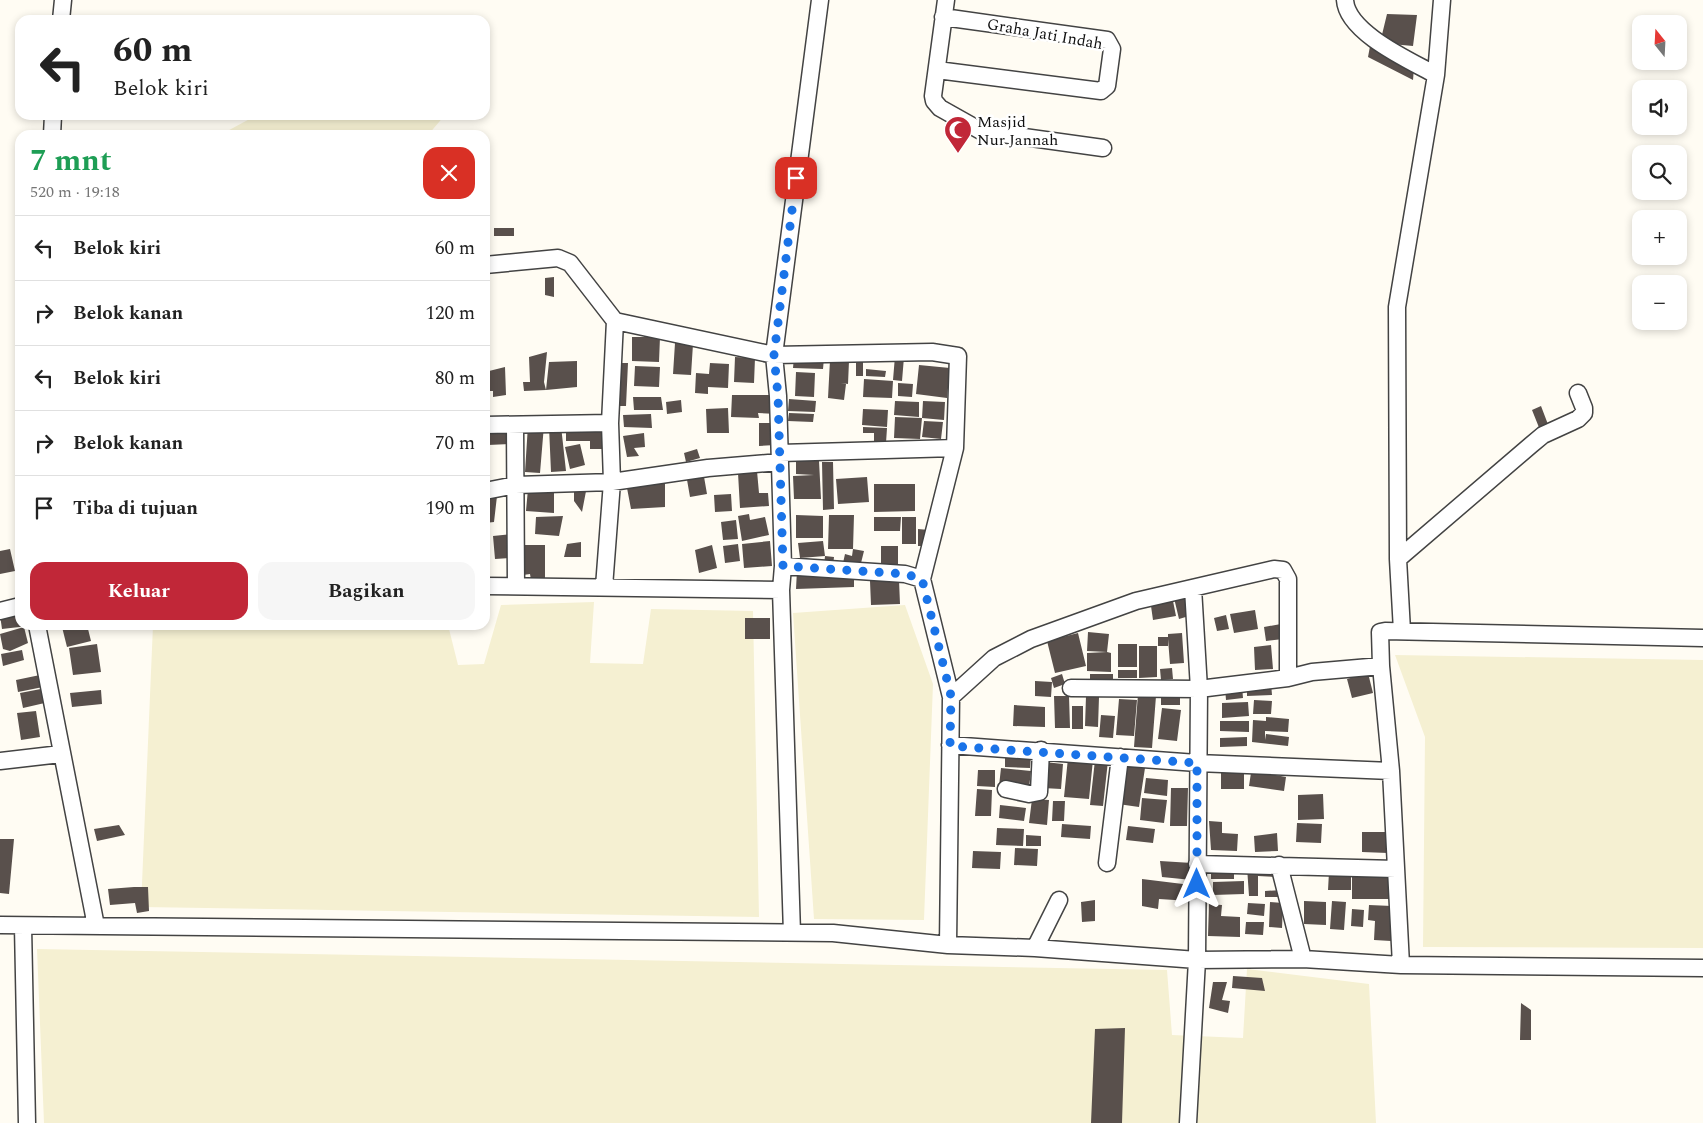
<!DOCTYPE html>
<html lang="id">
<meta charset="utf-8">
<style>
body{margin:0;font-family:Spectral,serif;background:#f6f6f6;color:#222;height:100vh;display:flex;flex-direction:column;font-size:19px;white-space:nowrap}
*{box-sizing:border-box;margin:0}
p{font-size:16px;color:#767676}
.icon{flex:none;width:28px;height:28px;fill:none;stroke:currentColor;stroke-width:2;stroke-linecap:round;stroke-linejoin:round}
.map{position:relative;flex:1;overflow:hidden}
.sheet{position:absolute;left:15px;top:130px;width:475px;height:500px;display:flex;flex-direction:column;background:#fff;border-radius:15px;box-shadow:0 2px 8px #0003}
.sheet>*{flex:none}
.hud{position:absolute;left:15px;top:15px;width:475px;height:105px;border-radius:15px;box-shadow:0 2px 8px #0003;background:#fff;color:#222;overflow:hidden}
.needle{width:32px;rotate:342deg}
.buttons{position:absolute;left:1632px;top:15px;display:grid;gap:10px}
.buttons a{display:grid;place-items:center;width:55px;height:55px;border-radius:10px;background:#fff;box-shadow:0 2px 8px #0003;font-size:25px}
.pin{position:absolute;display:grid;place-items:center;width:42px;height:42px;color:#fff;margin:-21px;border-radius:10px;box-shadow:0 2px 8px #0006}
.me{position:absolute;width:55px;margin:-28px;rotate:0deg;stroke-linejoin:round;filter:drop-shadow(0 0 4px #0008)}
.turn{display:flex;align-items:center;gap:18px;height:105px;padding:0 15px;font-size:22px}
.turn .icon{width:65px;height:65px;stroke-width:2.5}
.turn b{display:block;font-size:35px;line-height:42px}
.round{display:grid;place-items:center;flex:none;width:52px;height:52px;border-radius:15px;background:#f6f6f6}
.headline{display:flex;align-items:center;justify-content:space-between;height:85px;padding:0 15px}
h1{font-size:30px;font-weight:700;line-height:38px;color:#1e9e55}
.cta{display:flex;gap:10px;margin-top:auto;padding:10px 15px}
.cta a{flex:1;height:58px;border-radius:15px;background:#c12738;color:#fff;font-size:20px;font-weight:700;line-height:58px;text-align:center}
.cta a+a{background:#f6f6f6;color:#222}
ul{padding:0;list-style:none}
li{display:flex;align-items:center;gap:15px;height:65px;padding:0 15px;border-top:1px solid #e0e0e0}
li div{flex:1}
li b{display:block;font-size:19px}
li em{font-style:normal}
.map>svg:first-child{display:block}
.farmland{fill:#f5f0d2}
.building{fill:#59504c}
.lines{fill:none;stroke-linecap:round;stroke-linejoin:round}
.minor-casing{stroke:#434343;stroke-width:19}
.minor{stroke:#fff;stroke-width:16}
.route{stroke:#1a73e8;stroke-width:9;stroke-dasharray:0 16.2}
.labels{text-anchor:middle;stroke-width:5;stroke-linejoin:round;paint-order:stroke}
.street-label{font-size:16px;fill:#101010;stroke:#fff}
.poi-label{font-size:16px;fill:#101010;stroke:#fff;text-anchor:start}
</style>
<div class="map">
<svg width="1703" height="1123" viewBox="0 0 1703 1123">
<rect width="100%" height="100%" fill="#fffcf3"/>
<path class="farmland" d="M257,115H445L428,135H220Z
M594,602L590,663L643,664L651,609L753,611L759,917L141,907L153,625H448L458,665L484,664L501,605Z
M905,605L933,684L924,920L814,919L793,613Z
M1395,655L1703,660V948L1423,947L1425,737Z
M37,949L1167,970L1172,1035L1243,1038L1247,969L1369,984L1376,1123H44Z"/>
<path class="building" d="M1387,14L1417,15L1413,46L1380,43Z
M1371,41L1414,68L1413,80L1368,57Z
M494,228H514V236H494Z
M554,277V297L545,295V278Z
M632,337H660L659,362L632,361Z
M675,343L693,344L691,375L673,374Z
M547,352L544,382L546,390L524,391L523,382H530L529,357Z
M895,356L904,357L902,381L893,380Z
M735,357L755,358L754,383L734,382Z
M794,357L824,358L823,369L793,368Z
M830,360L849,361L848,384L841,383L846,384L844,400L828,398Z
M577,361V387L546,390L549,362Z
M856,361H863V376H856Z
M615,363H628L626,406H613Z
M710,363L729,364L728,388L708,387V394L695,393L696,373L709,374Z
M919,365L950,368L947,398L916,394Z
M635,366L660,367L659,387L634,386Z
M505,367L506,395L493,397V391H486L485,372Z
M866,369L886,371L885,377L866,376Z
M796,372L815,373L814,397L795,396Z
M864,379L893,381L892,398L863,397Z
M898,383L913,384L912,397L898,396Z
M732,395H777V414L758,413L759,418L731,417Z
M633,397H661L663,410H634Z
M789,399L816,401L815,412L788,411Z
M681,400L682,412L667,414L666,402Z
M895,401L919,402V417L894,415Z
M923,401L945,402L944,420L922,418Z
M1541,406L1549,427L1540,430L1532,410Z
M728,408L729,433H707L706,409Z
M863,409L888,410L887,427L862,425Z
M789,413L814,414L813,422L788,421Z
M651,414L652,428L624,427L623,415Z
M895,417L922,418L920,439L894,438Z
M924,421L943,422L941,439L922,437Z
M759,423H775V445L759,446Z
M528,425H544L540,473L525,472Z
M561,426L566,471L551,472L549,427Z
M863,427L887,428L886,443L874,442V433H863Z
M507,429L510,444L488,445L487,430Z
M566,430L605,431V449H590V441H566Z
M644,433L645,447L634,448L639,456L627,457L623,436Z
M580,444L585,465L570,469L565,447Z
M697,449L700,458L686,462L684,453Z
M796,461H819L821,499H794L793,476L814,475L796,474Z
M822,462H833L834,509L823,510Z
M703,471L707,494L690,497L686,474Z
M757,471L759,493H768L769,506L740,508L738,473Z
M867,477L869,502L838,504L836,479Z
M665,482V507L631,509L627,488Z
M574,484L587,486L582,512L574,501Z
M874,484H915V511L874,512Z
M528,489L536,493H554V513L526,511Z
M731,494L732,511L715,512L714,495Z
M485,496H497L494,522L485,523Z
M749,514L750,520L765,517L769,535L742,541L738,516Z
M796,515L823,516V538H796Z
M829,515H854L853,549H828Z
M563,516L559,536L535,534L536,517Z
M874,517H901L900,531H874Z
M902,517H916V544H902Z
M736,520L738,539L723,540L721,522Z
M918,529L929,530V546H918Z
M512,534L510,558L495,559L493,536Z
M770,541L772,566L744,568L742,544Z
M823,541L825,556L834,557L833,566H824L825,556L800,558L798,543Z
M581,542V557H564L567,544Z
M738,544L740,561L725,563L723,546Z
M524,545H545V579L531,580L530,574L523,575Z
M712,545L717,568L699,573L695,550Z
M881,546H898V564L881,565Z
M10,549L15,571L0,574V551Z
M853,549L864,551L860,567L843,563L845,554L852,556Z
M797,570L854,572V587L796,589Z
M899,580L900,604L871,605L870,581Z
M1184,596L1189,616L1179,619L1174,598Z
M1173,601L1176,616L1153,620L1151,606Z
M1255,610L1258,629L1234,633L1230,614Z
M20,613V625L28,626L2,629L0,615Z
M1226,615L1229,629L1217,631L1214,618Z
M745,618H770V639H745Z
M1281,624L1283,639L1266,641L1264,627Z
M72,625H87L91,641L67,647L62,627Z
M24,627L28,643L10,651L3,649L0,634Z
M1088,632L1109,634L1107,652L1087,651Z
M1078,633L1086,666L1055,673L1047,641Z
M1182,633L1184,663L1170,664L1168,639V646H1158V637H1168V634Z
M97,644L101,672L73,675L69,648Z
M1118,644H1137V667H1118Z
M1271,645L1273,669L1255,670L1254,647Z
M1139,646H1157V677L1139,678Z
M22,650L24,660L3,666L1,654Z
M1107,652L1111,653V672L1087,671V653Z
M1172,668L1173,679L1161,680L1160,669Z
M1118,670H1137V678H1118Z
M1368,673L1373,693L1352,698L1347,679Z
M1062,674L1065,684L1054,688L1051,678Z
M1090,674H1113V680L1090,681Z
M40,675L43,687L18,692L16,680Z
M1035,681L1052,682L1051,697L1035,696Z
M1271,683L1272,695L1247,696V684Z
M1242,686L1243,698L1226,700L1225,688Z
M46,688L49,702L23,708L20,693Z
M101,690L102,704L72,707L70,693Z
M1138,694L1156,696L1152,748L1134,747Z
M1161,694H1180V705H1161Z
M1054,696H1069L1070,728H1055Z
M1086,696L1099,697L1098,727L1085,726Z
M1119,699L1137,700L1134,736L1116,735Z
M1254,700L1272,701L1271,714H1253Z
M1248,702L1249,716L1222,718V703Z
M1014,705L1045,707V727L1013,726Z
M1072,706H1083V729H1072Z
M1162,708L1181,710L1177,741L1158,739Z
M36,711L40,737L21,740L17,713Z
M1101,715L1115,716L1113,738L1099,737Z
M1266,717L1289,719L1288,732L1265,731V740L1266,734L1289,737L1288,746L1252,742L1253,720L1266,721Z
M1220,721H1249V732L1220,731Z
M1247,737V746L1220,747V738Z
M1005,754H1031L1030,768L1005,767Z
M1068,758L1093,760L1089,799L1064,797Z
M1095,760L1108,761L1103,806L1090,805Z
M1045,762L1063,764L1061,789L1043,788Z
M1128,766L1145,768L1139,807L1118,804Z
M1252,766L1264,773L1286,777L1284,791L1249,786Z
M1001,768L1031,771L1029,788L999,786Z
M978,770H995V787L977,786Z
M1221,773H1244V789H1221Z
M1146,778L1168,780L1167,796L1144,793Z
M1171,788H1188L1187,826H1170Z
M977,789L992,790L991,816H975Z
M1323,794L1324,819L1298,820V795Z
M1142,798L1167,800L1164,823L1140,820Z
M1032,799L1049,800L1047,825L1029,823Z
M1053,801H1065L1064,821H1052Z
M1000,805L1026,808L1024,821L999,818Z
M1209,821L1222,822V833L1238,834L1237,851L1211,850Z
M1297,823L1322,824L1321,843L1296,842Z
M1062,824L1091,826L1090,839L1061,837Z
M119,825L125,835L97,841L94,829Z
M1128,826L1155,829L1153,843L1126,840Z
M997,828L1024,829L1023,846L996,845Z
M1362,832H1387L1388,853L1362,852Z
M1277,833L1278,851L1255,852L1254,836Z
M1026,835L1041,836V846H1026Z
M0,839H14L9,894L0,893Z
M1015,848L1038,849L1037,866L1014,865Z
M973,851L1001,852L1000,869L972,868Z
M1160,861L1192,863V880L1162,877Z
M1234,866V879H1211V871Z
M1247,867L1278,868L1277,877L1258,876V896H1249Z
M1352,871H1392V899H1352Z
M1329,872H1351V890H1328Z
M1142,879L1191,885L1190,901L1159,899L1158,909L1142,906Z
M1244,881V894L1213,895V882Z
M134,887H148L149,911L137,913L135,903L110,905L108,889Z
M1283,890V897H1265V891Z
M1095,900V921L1082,922L1081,902Z
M1304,901L1326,902V925L1304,924Z
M1332,901L1346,902L1344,930L1330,929Z
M1270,902L1283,903L1282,928L1269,927Z
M1248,903L1265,904L1264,916L1247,914Z
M1209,904L1222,905L1221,916L1240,917V937L1208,936Z
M1369,905L1392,906L1391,941L1374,940L1375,921L1368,920Z
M1352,909L1364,910L1363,927L1351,926Z
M1246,922H1264L1263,935L1245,934Z
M1233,976L1262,978L1265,991L1232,988Z
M1213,982H1227L1222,1000L1230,1001L1228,1013L1209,1008Z
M1521,1003L1531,1010V1040H1520Z
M1125,1028L1122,1123H1091L1095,1029Z"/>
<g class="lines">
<defs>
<path id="minor" d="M946,0L933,96L934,101L940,108L981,131L1103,148
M1345,0C1347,33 1411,61 1436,75
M61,20L63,0
M937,70L1101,91L1107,86L1112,49L1107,40L943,17
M52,135L53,115
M485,265L558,258L570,263L615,321L774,355L932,352L958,356L955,448L922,579
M485,425L610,423
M515,425L516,586
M780,453L955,448
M485,491L516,485L612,482L708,468L780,462
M1398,559L1531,445L1543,435L1578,419L1584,413V408L1578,393
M783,566L905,574L922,579L951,697L948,945
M485,586L781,590
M604,587L612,482L610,423L615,321
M0,611L20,606
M37,625L96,926
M1402,631L1398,559L1397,307L1436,75L1442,0
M1381,666L1380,632L1385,631L1703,638
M1071,688L1199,689L1288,678L1312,672L1381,666L1391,771L1401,965
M951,697L994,658L1031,639L1136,601L1274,569L1283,570L1288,579V678
M950,745L1197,763L1391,771
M0,761L61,754
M1006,789L1029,794L1039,792L1041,750
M1107,863L1120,757
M1197,864L1396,869
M1279,865L1303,959
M0,925L833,933L948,945L1035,948L1197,960L1303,959L1401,965L1703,968
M23,926L27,1123
M792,933L781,590L783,566L778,396L774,355L820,0
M1035,948L1059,900
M1188,1123L1197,960L1199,689L1193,588"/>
</defs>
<use href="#minor" class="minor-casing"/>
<use href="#minor" class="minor"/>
</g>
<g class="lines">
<path class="route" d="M796,178L774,355L778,396L783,566L905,574L922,579L951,696L950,746L1197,763V884"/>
</g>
<defs>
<symbol id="mosque-pin" viewBox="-11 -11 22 30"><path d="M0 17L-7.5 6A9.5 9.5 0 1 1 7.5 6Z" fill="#c12738" stroke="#fff"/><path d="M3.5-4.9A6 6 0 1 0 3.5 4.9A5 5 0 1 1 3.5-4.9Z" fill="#fff"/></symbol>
</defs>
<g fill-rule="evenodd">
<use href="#mosque-pin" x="942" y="114" width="32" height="43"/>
</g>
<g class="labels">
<g class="street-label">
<text transform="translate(1045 33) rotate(10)" y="6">Graha Jati Indah</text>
</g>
<g class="poi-label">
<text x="977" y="127">Masjid<tspan x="977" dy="18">Nur Jannah</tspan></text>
</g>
</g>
</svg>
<div class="buttons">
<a><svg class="needle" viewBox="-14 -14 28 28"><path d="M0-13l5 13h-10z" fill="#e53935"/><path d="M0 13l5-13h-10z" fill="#767676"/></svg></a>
<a><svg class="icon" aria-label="sound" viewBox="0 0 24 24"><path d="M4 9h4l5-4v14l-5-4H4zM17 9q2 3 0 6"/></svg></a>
<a><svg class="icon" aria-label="search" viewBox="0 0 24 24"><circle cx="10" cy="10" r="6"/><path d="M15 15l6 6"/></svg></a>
<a>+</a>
<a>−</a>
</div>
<div class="pin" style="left:796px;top:178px;background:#d93025"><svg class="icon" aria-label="arrive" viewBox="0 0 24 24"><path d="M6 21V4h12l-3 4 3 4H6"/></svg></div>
<svg class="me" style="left:1197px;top:884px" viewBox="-20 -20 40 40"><path d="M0-17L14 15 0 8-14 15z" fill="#1a73e8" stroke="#fff" stroke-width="4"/></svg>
<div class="hud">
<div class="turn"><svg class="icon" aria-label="left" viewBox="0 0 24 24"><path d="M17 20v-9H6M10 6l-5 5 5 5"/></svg><div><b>60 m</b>Belok kiri</div></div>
</div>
<section class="sheet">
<div class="headline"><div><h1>7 mnt</h1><p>520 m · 19:18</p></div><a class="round" style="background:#d93025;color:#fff"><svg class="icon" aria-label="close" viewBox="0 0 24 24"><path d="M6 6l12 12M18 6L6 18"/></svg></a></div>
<ul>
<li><svg class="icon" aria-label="left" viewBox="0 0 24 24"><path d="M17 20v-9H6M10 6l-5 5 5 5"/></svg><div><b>Belok kiri</b></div><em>60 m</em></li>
<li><svg class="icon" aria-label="right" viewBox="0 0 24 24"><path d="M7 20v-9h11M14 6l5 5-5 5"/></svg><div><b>Belok kanan</b></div><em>120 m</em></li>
<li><svg class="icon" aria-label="left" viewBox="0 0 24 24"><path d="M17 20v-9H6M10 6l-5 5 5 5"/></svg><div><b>Belok kiri</b></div><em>80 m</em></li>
<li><svg class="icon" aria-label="right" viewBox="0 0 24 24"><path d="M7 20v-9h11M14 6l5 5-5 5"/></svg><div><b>Belok kanan</b></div><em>70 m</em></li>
<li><svg class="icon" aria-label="arrive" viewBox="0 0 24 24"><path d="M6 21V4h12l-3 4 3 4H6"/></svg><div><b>Tiba di tujuan</b></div><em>190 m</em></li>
</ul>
<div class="cta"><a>Keluar</a><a>Bagikan</a></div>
</section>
</div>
